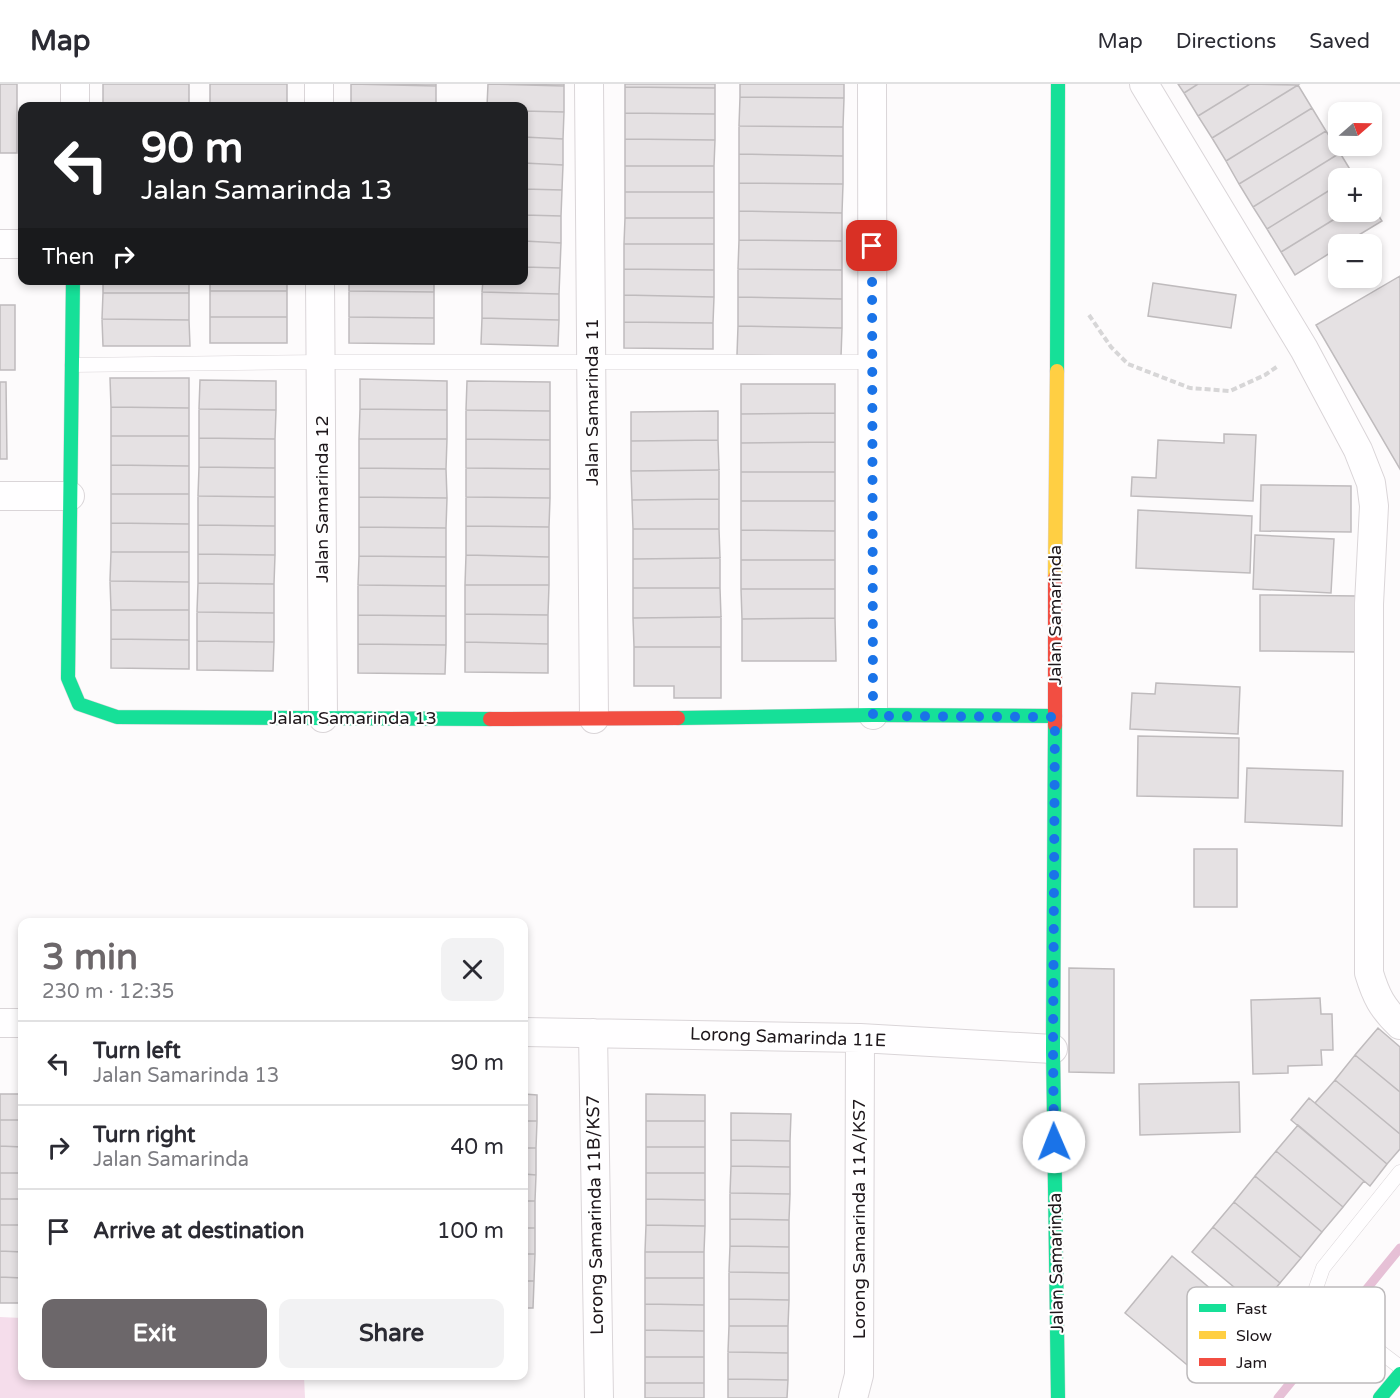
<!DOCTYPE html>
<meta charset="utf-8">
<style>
body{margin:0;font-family:"Varela Round",sans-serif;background:#f2f2f3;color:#2b2b33;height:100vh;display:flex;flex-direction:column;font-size:22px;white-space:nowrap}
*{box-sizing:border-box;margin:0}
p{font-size:20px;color:#7c7c81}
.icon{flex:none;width:33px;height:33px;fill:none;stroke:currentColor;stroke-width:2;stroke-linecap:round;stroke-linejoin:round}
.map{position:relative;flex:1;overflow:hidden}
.side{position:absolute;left:18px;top:834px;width:510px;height:462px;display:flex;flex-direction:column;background:#fff;border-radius:12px;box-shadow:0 3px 9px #0003}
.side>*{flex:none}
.top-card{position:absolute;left:18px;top:18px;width:510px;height:183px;border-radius:12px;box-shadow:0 3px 9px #0003;background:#202124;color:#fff;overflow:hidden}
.needle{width:39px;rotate:70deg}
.buttons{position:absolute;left:1328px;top:18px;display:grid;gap:12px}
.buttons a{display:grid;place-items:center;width:54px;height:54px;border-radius:12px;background:#fff;box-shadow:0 3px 9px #0003;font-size:30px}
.pin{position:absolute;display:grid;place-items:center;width:51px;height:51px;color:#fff;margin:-26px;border-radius:12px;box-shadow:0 3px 9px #0006}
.me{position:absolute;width:66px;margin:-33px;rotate:359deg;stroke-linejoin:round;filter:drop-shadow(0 0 4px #0008)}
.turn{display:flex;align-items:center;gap:21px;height:126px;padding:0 24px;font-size:27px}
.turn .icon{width:78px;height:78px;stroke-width:2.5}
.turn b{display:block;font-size:42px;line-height:51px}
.then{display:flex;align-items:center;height:57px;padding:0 24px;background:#0003;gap:12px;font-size:22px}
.round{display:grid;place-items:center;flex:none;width:63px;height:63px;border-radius:12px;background:#f2f2f3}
.overview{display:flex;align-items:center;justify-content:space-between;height:102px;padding:0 24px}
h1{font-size:36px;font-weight:800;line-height:45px;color:#6c676a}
.primary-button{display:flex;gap:12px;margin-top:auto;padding:12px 24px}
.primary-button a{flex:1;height:69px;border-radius:12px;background:#6c676a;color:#fff;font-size:24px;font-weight:800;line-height:69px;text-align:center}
.primary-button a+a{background:#f2f2f3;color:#2b2b33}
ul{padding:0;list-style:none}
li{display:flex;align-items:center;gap:18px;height:84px;padding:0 24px;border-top:2px solid #e1e1e2}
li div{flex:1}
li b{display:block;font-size:22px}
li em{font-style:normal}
header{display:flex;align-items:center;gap:36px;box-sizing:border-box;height:84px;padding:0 30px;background:#fff;border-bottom:2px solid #e1e1e2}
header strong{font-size:28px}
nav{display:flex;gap:33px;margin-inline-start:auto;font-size:21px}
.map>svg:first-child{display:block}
.green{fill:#f5ddeb}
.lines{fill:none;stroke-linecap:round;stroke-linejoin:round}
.stream{stroke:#e6c0d6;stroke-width:9}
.building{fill:#e5e1e3;stroke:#bfbbbd;stroke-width:1.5}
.lane-casing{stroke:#dad5d8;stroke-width:15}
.street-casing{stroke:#dad5d8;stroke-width:30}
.fast-casing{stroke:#dad5d8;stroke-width:15}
.slow-casing{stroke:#dad5d8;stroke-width:15}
.jam-casing{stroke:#dad5d8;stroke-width:15}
.path{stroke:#d7d6d7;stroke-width:4;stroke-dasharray:6 3;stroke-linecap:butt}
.lane{stroke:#fffeff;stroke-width:14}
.street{stroke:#fffeff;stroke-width:28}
.fast{stroke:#16e098;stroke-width:14}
.slow{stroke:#ffcf43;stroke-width:14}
.jam{stroke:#f24e42;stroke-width:14}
.route{stroke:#1a73e8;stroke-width:10;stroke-dasharray:0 18}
.labels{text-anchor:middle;stroke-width:4.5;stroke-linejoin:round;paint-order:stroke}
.street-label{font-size:18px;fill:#1e171b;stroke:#fff}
.key{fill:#fff;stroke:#bcb9bb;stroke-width:1.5}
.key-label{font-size:16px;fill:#1e171b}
</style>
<header>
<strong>Map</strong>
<nav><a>Map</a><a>Directions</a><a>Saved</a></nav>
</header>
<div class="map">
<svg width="1400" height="1314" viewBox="0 0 1400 1314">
<rect width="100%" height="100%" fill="#fdfbfc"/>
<path class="green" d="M0,1233L22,1234V1292H304L305,1314H0Z"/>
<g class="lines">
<path class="stream" d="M1278,1314L1400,1164"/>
</g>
<path class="building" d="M0,0H17V69H0Z
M103,0H189V22H103Z
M210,0H287V22H210Z
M351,0L436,2V22H351Z
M351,0H436V2Z
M488,0H564V2Z
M488,0L564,2V28L524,27V22H487Z
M625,0H715V4L625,3Z
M740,0H844V14L740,13Z
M1178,0H1198L1184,9Z
M1198,0H1250L1198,32L1184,9Z
M1250,0L1298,1L1212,54L1198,32Z
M1298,1L1312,24L1226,77L1212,54Z
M625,3L715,4V30L625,29Z
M740,13L844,14L843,43L739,42Z
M1312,24L1326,47L1239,100L1226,77Z
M524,27L564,28L563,55L524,53Z
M625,29L715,30V56L625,55Z
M739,42L843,43V72L739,70Z
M1326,47L1340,69L1253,123L1239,100Z
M524,53L563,55V81L524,79Z
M625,55L715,56L714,82H625Z
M1340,69L1354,92L1349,94H1338V101L1267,145L1253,123Z
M739,70L843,72V100L739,99Z
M524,79L563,81L562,106L524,105Z
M625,82H714V108H625Z
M739,99L843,100L842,129L739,127Z
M1338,101V128H1346L1281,168L1267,145Z
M524,105L562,106L561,132L524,131Z
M625,108H714V134H625Z
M1371,120L1382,137L1344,160H1338V164L1295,191L1281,168L1346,128H1371Z
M739,127L842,129V157L739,156Z
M524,131L561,132V159L524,157Z
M625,134H714V160H624Z
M739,156L842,157V186L738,185Z
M524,157L561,159L560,184L524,183Z
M624,160H714V186L624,185Z
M524,183L560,184L559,210L482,208L483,196H524Z
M624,185L714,186V213L624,211Z
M738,185L842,186V215L738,213Z
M1400,192V385L1316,241Z
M103,196H189V209H103Z
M210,196H287V207H210Z
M349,196H434V208L349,207Z
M1153,199L1236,211L1231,244L1148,232Z
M210,207H287V233H210Z
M349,207L434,208V234L349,233Z
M482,208L559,210V236L482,234Z
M103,209H189V236L102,235Z
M624,211L714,213L713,239L624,238Z
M738,213L842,215V244L738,242Z
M0,221H15V286H0Z
M210,233H287V259H210Z
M349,233L434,234V260L349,259Z
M482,234L559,236L558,262L481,260Z
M102,235L189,236L190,262H103Z
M624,238L713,239V265L624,264Z
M738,242L842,244L841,273L737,271Z
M110,294H189V324L111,323Z
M360,295L447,297V326L360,325Z
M200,296L276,297V326L199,325Z
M467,297L550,298V327L466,326Z
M0,298H6L7,375H0Z
M741,300H835V329L741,330Z
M111,323L189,324V352H111Z
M199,325L276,326L275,355L199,354Z
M360,325L447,326V355H359Z
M466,326L550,327V356L466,355Z
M718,327V356L631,357V328Z
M835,329V358L741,359V330Z
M1224,350L1256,351L1253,417L1131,412L1132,393L1156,394L1158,356L1224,359Z
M111,352H189V382L111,381Z
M199,354L275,355V384L199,383Z
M359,355H447L446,385L359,384Z
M466,355L550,356V385L466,384Z
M718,356L719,386L631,387V357Z
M835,358V388H741V359Z
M111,381L189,382V410H111Z
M199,383L275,384V413L198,412Z
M359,384L446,385L447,414L359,413Z
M466,384L550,385V414L466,413Z
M719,386V415L632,416L631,387Z
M741,388H835V417H741Z
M1261,401L1351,402V448L1260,447Z
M111,410H189V440L111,439Z
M198,412L275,413V442L198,441Z
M359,413L447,414L446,444L359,443Z
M466,413L550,414L549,443L466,442Z
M719,415V445H633L632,416Z
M741,417H835V447L741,446Z
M1138,426L1252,432L1250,489L1136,484Z
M111,439L189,440V468H111Z
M198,441L275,442V471L198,470Z
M466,442L549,443V473L466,471Z
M359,443L446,444V473L359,472Z
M633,445H719L720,474L633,475Z
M741,446L835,447V476H741Z
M1255,451L1334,455L1331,509L1253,505Z
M111,468H189V498L110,497Z
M198,470L275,471L274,500L198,499Z
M466,471L549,473V501H465Z
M359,472L446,473V502L358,501Z
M720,474V504H633V475Z
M741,476H835V505H741Z
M110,497L189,498V526H111Z
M198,499L274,500V529L197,528Z
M358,501L446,502V532L358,531Z
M465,501H549L548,531L465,530Z
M633,504H720L721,533L633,534Z
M741,505H835V534L742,535Z
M1260,511L1358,512V568L1260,567Z
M111,526H189V556L111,555Z
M197,528L274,529V558L197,557Z
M465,530L548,531V560L465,558Z
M358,531L446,532V561L358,560Z
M721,533V563H634L633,534Z
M835,534L836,577H742V535Z
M111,555L189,556V585L111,584Z
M197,557L274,558L273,587L197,586Z
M465,558L548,560V589L465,588Z
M358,560L446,561L445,590L358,589Z
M634,563H721V614H674V602H634Z
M1156,599L1240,603L1238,650L1130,645L1132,609L1155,610Z
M1138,652L1239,654L1238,714L1137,712Z
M1247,684L1343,687L1342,742L1245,738Z
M1194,765H1237V823H1194Z
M1069,884L1114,885V989L1069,988Z
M1320,914L1321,930H1332L1333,966H1321L1322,981L1288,982V989L1253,990L1251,916Z
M1378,944L1400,963V1008L1355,971Z
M1355,971L1400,1008V1050L1335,996Z
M1335,996L1400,1050V1065L1387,1080L1315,1019Z
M1239,998L1240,1048L1140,1051L1139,1000Z
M0,1010H22V1036H0Z
M524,1010L537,1011V1037H524Z
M646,1010L705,1011V1037H646Z
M1309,1014L1387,1080L1370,1102L1291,1036Z
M731,1029L791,1030L790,1057L731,1056Z
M0,1036H22V1063L0,1062Z
M524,1037H537L536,1064H524Z
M646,1037H705V1063H646Z
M1298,1041L1364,1097L1343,1123L1276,1067Z
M731,1056L790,1057V1083L731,1082Z
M0,1062L22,1063V1089H0Z
M646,1063H705V1089H646Z
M524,1064H536V1091L524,1090Z
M1276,1067L1343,1123L1322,1148L1255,1092Z
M731,1082L790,1083V1110L730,1109Z
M0,1089H22V1115H0Z
M646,1089H705V1116L646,1115Z
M524,1090L536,1091L535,1117H524Z
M1255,1092L1322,1148L1301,1174L1234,1118Z
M730,1109L790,1110L789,1136L730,1135Z
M0,1115H22V1141H0Z
M646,1115L705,1116V1142L646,1141Z
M524,1117H535V1144H524Z
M1234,1118L1301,1174L1280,1199L1213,1143Z
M730,1135L789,1136V1163L730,1162Z
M0,1141H22V1168L0,1167Z
M646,1141L705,1142L704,1168H645Z
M1213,1143L1280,1199L1259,1224L1192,1168Z
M524,1144H535V1170H524Z
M730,1162L789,1163V1189L729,1188Z
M0,1167L22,1168V1194L0,1193Z
M645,1168H704V1194H645Z
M524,1170H535L534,1197H524Z
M1172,1172L1245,1234L1198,1290L1125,1229Z
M729,1188L789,1189V1216L729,1215Z
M0,1193L22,1194V1219H0Z
M645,1194H704V1221L645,1220Z
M524,1197H534L533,1224H524Z
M729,1215L789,1216L788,1242H729Z
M645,1220L704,1221V1247L645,1246Z
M729,1242H788V1269L728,1268Z
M645,1246L704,1247V1273H645Z
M728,1268L788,1269V1296L728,1295Z
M645,1273H704V1299H645Z
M728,1295L788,1296L787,1314H728Z
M645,1299H704V1314H645Z"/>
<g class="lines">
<defs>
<path id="lane" d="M72,281L321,278H873
M1400,1088L1323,1184L1316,1204L1333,1232L1400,1283"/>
<path id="street" d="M319,0V22
M589,0L594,635
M872,0L873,631
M1144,0L1304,265L1358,366L1371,399L1374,422L1369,520V889C1376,912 1382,924 1400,941
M75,22V0
M0,160H22
M320,196L323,634
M0,412H70
M0,939H22
M524,948L860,954L1053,965
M593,949L599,1314
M853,1314L859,1291L860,954"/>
<path id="fast" d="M73,196L68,594L79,620L117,633L490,635
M1057,287L1058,0
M678,634L873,631L1055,632
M1055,641L1053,965L1058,1314
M1380,1314L1400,1290"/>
<path id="slow" d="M1055,494L1057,287"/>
<path id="jam" d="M490,635L678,634
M1055,641V494"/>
</defs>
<use href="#lane" class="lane-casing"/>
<use href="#street" class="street-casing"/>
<use href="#fast" class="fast-casing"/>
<use href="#slow" class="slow-casing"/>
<use href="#jam" class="jam-casing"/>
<path class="path" d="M1089,231L1111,263L1128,280L1190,304L1230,307L1265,291L1278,282"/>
<use href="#lane" class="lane"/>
<use href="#street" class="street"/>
<use href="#fast" class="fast"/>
<use href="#slow" class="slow"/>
<use href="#jam" class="jam"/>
</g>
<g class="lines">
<path class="route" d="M872,162L873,632L1055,633L1053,965L1054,1058"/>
</g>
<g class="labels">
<g class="street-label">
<text transform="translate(592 318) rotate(-90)" y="6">Jalan Samarinda 11</text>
<text transform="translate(322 415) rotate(-90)" y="6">Jalan Samarinda 12</text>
<text transform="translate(1055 531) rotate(-90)" y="6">Jalan Samarinda</text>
<text x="353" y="640">Jalan Samarinda 13</text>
<text transform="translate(788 953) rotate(2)" y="6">Lorong Samarinda 11E</text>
<text transform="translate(595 1131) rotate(-91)" y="6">Lorong Samarinda 11B/KS7</text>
<text transform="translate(859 1135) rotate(-90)" y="6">Lorong Samarinda 11A/KS7</text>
<text transform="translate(1056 1179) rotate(-91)" y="6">Jalan Samarinda</text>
</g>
</g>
<rect x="1187" y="1203" width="198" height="96" rx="9" class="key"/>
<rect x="1199" y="1220" width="27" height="8" fill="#16e098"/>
<rect x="1199" y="1247" width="27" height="8" fill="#ffcf43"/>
<rect x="1199" y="1274" width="27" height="8" fill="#f24e42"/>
<g class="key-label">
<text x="1236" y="1230">Fast</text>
<text x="1236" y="1257">Slow</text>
<text x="1236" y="1284">Jam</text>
</g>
</svg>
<div class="buttons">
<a><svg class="needle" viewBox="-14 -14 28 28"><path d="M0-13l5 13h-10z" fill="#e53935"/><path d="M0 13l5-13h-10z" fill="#7c7c81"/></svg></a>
<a>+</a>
<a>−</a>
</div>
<div class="pin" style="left:872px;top:162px;background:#d93025"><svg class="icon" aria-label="arrive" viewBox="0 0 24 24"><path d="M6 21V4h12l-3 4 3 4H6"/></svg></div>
<svg class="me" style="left:1054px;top:1058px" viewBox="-20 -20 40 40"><circle r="19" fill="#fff"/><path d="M0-13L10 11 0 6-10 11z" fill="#1a73e8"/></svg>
<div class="top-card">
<div class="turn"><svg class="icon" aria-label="left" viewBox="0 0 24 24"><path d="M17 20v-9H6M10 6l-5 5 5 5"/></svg><div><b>90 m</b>Jalan Samarinda 13</div></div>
<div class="then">Then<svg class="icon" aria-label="right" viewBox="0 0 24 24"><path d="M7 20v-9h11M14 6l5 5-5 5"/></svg></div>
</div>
<section class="side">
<div class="overview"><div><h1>3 min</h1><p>230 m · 12:35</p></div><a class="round"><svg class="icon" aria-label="close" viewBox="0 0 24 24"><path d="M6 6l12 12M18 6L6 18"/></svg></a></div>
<ul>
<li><svg class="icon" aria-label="left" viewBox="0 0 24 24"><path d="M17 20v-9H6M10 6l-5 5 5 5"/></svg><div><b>Turn left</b><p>Jalan Samarinda 13</p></div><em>90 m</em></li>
<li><svg class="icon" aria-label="right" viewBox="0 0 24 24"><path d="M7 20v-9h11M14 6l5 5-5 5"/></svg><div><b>Turn right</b><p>Jalan Samarinda</p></div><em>40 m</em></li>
<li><svg class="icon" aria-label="arrive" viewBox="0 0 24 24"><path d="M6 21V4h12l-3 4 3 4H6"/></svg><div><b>Arrive at destination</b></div><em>100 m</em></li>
</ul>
<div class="primary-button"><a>Exit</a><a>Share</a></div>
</section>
</div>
